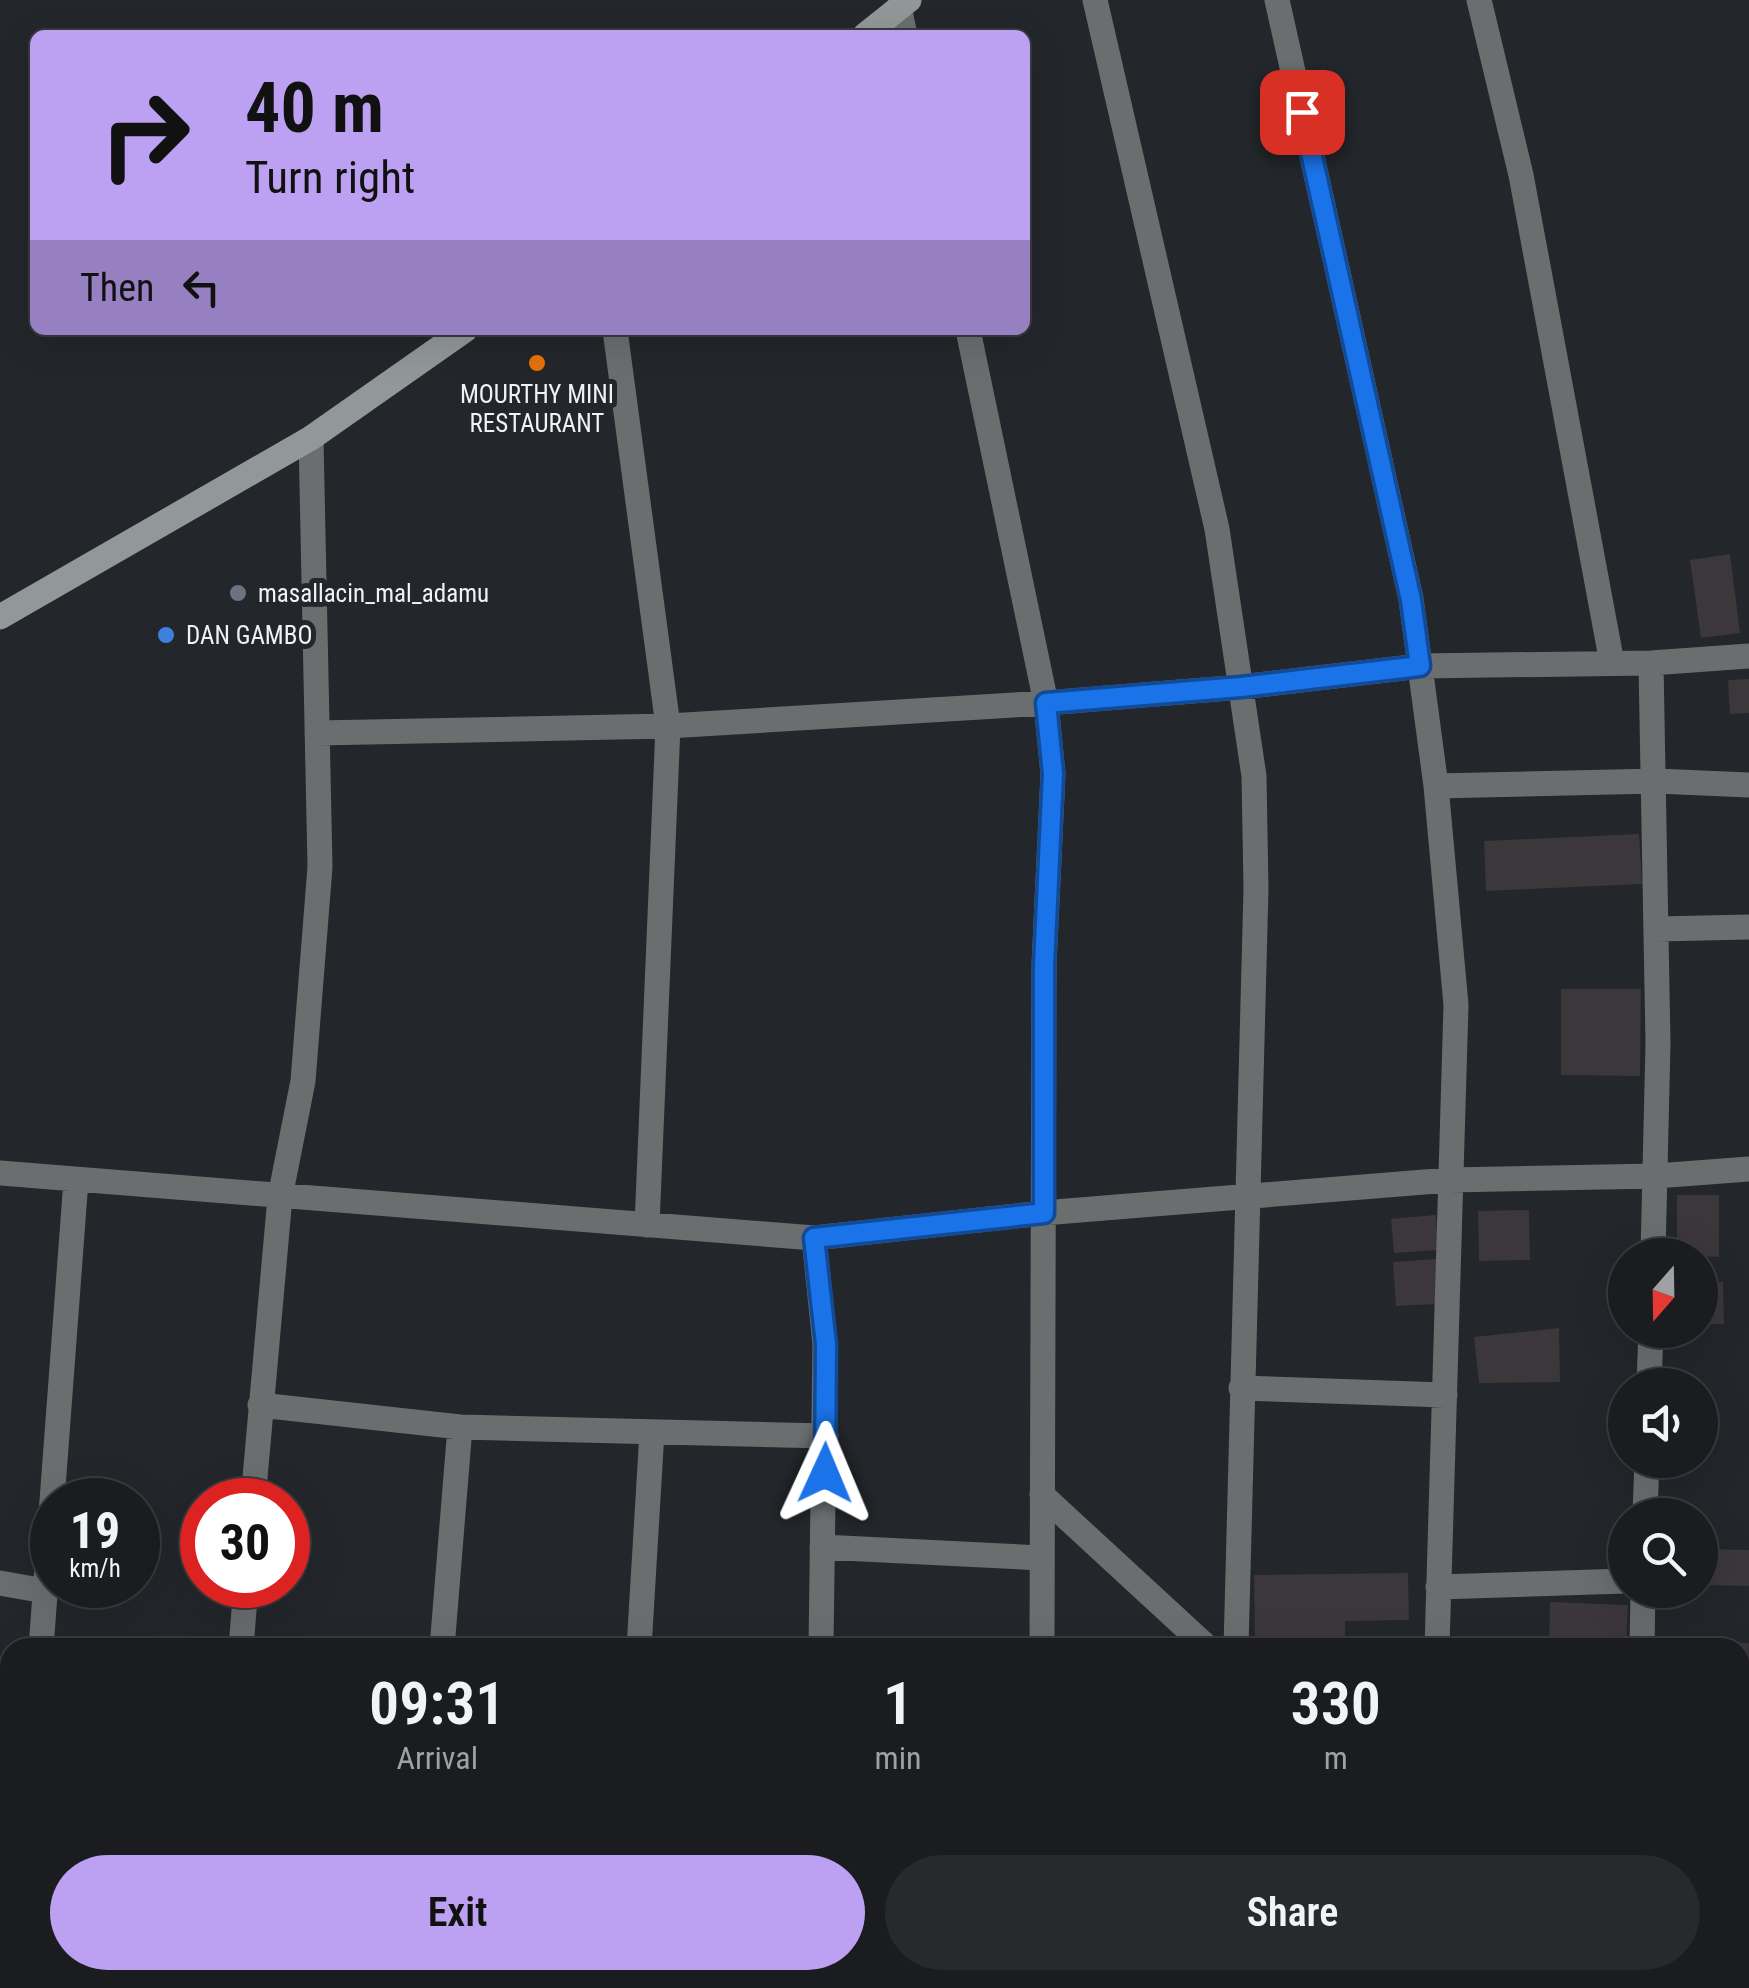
<!DOCTYPE html>
<style>
body{margin:0;font-family:"Roboto Condensed",sans-serif;background:#27292d;color:#f1f3f6;height:100vh;display:flex;flex-direction:column;font-size:38px;white-space:nowrap}
*{box-sizing:border-box;margin:0}
p{font-size:32px;color:#9fa1a5}
.icon{flex:none;width:55px;height:55px;fill:none;stroke:currentColor;stroke-width:2;stroke-linecap:round;stroke-linejoin:round}
.map{position:relative;flex:1;overflow:hidden}
.drawer{position:absolute;left:0px;top:1638px;width:1750px;height:352px;display:flex;flex-direction:column;background:#1a1c20;border-radius:30px 30px 0 0;box-shadow:0 10px 40px #0002,0 0 0 2px #383a3e}
.drawer>*{flex:none}
.hud{position:absolute;left:30px;top:30px;width:1000px;height:305px;border-radius:15px;box-shadow:0 10px 40px #0002,0 0 0 2px #383a3e;background:#bca0f2;color:#111;overflow:hidden}
.needle{width:65px;rotate:200deg}
.controls{position:absolute;left:1608px;top:1238px;display:grid;gap:20px}
.controls a{display:grid;place-items:center;width:110px;height:110px;border-radius:50%;background:#1a1c20;box-shadow:0 10px 40px #0002,0 0 0 2px #383a3e;font-size:50px}
.speed{position:absolute;left:30px;top:1478px;display:flex;gap:20px;font-size:50px;font-weight:700;text-align:center}
.speed>*{display:grid;place-content:center;width:130px;height:130px;border-radius:50%;background:#1a1c20;box-shadow:0 10px 40px #0002,0 0 0 2px #383a3e;line-height:1}
.speed small{font-size:25px;font-weight:400}
.speed .limit{border:15px solid #d22;background:#fff;color:#111}
.pin{position:absolute;display:grid;place-items:center;width:85px;height:85px;color:#fff;margin:-42px;border-radius:20px;box-shadow:0 5px 15px #0006}
.me{position:absolute;width:110px;margin:-55px;rotate:1deg;stroke-linejoin:round;filter:drop-shadow(0 0 8px #0008)}
.turn{display:flex;align-items:center;gap:35px;height:210px;padding:0 50px;font-size:45px}
.turn .icon{width:130px;height:130px;stroke-width:2.5}
.turn b{display:block;font-size:70px;line-height:85px}
.then{display:flex;align-items:center;height:95px;padding:0 50px;background:#0003;gap:20px;font-size:38px}
.eta{display:flex;justify-content:space-evenly;align-items:center;height:170px;text-align:center}
.eta b{font-size:60px;font-weight:600;line-height:70px}
.cta{display:flex;gap:20px;margin-top:auto;padding:20px 50px}
.cta a{flex:1;height:115px;border-radius:60px;background:#bca0f2;color:#111;font-size:40px;font-weight:600;line-height:115px;text-align:center}
.cta a+a{background:#27292d;color:#f1f3f6}
.map>svg:first-child{display:block}
.building{fill:#3c373a}
.lines{fill:none;stroke-linecap:round;stroke-linejoin:round}
.street{stroke:#6b6e6f;stroke-width:25}
.secondary{stroke:#929798;stroke-width:25}
.route-casing{stroke:#114b97;stroke-width:25}
.route{stroke:#1a73e8;stroke-width:18}
.food-dot{fill:#e8710a;stroke:#23262a;stroke-width:4}
.worship-dot{fill:#6b7280;stroke:#23262a;stroke-width:4}
.shop-dot{fill:#3f7fe0;stroke:#23262a;stroke-width:4}
.labels{text-anchor:middle;stroke-width:10;stroke-linejoin:round;paint-order:stroke}
.poi-label{font-size:25px;fill:#f0f2f5;stroke:#23262a;text-anchor:start}
</style>
<div class="map">
<svg width="1749" height="1988" viewBox="0 0 1749 1988">
<rect width="100%" height="100%" fill="#23262a"/>
<path class="building" d="M1730,554L1740,633L1701,638L1690,560Z
M1749,679V713L1730,714L1728,680Z
M1639,834L1642,884L1486,891L1484,841Z
M1561,989H1641L1640,1076L1561,1075Z
M1677,1195H1719V1257L1677,1255Z
M1529,1210L1530,1260L1479,1261L1478,1211Z
M1436,1215L1438,1250L1394,1253L1391,1219Z
M1436,1259L1439,1304L1396,1306L1393,1262Z
M1700,1282H1723L1724,1324H1700Z
M1559,1328L1560,1382L1479,1383L1474,1337Z
M1700,1549L1749,1550V1586L1700,1585Z
M1408,1573L1409,1620L1345,1621V1648H1255L1254,1575Z
M1550,1602L1628,1605L1626,1648H1549Z
M1670,1639L1749,1643L1746,1699H1740V1648H1669Z
M1740,1757L1749,1758V1800H1740Z
M1740,1836L1748,1837L1745,1884H1740Z
M1740,1889H1749L1748,1948L1740,1947Z
M1257,1980H1344V1988H1257Z
M1565,1980L1566,1988H1466V1984Z"/>
<g class="lines">
<path class="street" d="M1095,0L1217,529L1254,776L1256,889L1236,1648
M1277,0L1411,599L1436,786L1456,1005L1437,1648
M1479,0L1521,175L1612,663
M899,7L905,35
M615,330L668,726L647,1225
M968,330L1046,703L1053,774L1044,965L1042,1648
M1651,663L1658,1043L1653,1255
M317,733L668,726L1046,703L1241,687L1420,666L1651,663L1749,656
M1436,786L1656,781L1749,785
M1657,929L1749,927
M0,1173L814,1238L1043,1213L1449,1180L1656,1176L1749,1169
M814,1238L825,1344L821,1648
M1649,1385L1651,1330
M1241,1388L1445,1395
M260,1405L460,1427L826,1436
M1042,1495L1208,1648
M253,1500L280,1197L303,1081L320,867L311,438
M1645,1515L1647,1460
M822,1547L1042,1558
M0,1583L45,1591
M1438,1587L1625,1581
M41,1648L76,1180
M241,1648L246,1585
M442,1648L460,1427
M639,1648L652,1432
M1642,1648L1643,1590
M0,1775L10,1777
M14,1988V1980
M214,1988L215,1980
M419,1988V1980
M623,1988V1980
M828,1988V1980
M1041,1988V1980
M1231,1988V1980
M1433,1988V1980
M1635,1988V1980"/>
<path class="secondary" d="M865,35L909,0
M0,617L311,438L465,330"/>
</g>
<g class="lines">
<defs>
<path id="route" d="M825,1473L826,1344L814,1238L1044,1213V965L1053,774L1046,703L1241,687L1420,666L1411,600L1302,112"/>
</defs>
<use href="#route" class="route-casing"/>
<use href="#route" class="route"/>
</g>
<circle class="food-dot" cx="537" cy="363" r="10"/>
<circle class="worship-dot" cx="238" cy="593" r="10"/>
<circle class="shop-dot" cx="166" cy="635" r="10"/>
<g class="labels">
<g class="poi-label">
<text x="537" y="403" text-anchor="middle">MOURTHY MINI<tspan x="537" dy="29">RESTAURANT</tspan></text>
<text x="258" y="602">masallacin_mal_adamu</text>
<text x="186" y="644">DAN GAMBO</text>
</g>
</g>
</svg>
<div class="controls">
<a><svg class="needle" viewBox="-14 -14 28 28"><path d="M0-13l5 13h-10z" fill="#e53935"/><path d="M0 13l5-13h-10z" fill="#9fa1a5"/></svg></a>
<a><svg class="icon" aria-label="sound" viewBox="0 0 24 24"><path d="M4 9h4l5-4v14l-5-4H4zM17 9q2 3 0 6"/></svg></a>
<a><svg class="icon" aria-label="search" viewBox="0 0 24 24"><circle cx="10" cy="10" r="6"/><path d="M15 15l6 6"/></svg></a>
</div>
<div class="speed"><div>19<small>km/h</small></div><div class="limit">30</div></div>
<div class="pin" style="left:1302px;top:112px;background:#d93025"><svg class="icon" aria-label="arrive" viewBox="0 0 24 24"><path d="M6 21V4h12l-3 4 3 4H6"/></svg></div>
<svg class="me" style="left:825px;top:1473px" viewBox="-20 -20 40 40"><path d="M0-17L14 15 0 8-14 15z" fill="#1a73e8" stroke="#fff" stroke-width="4"/></svg>
<div class="hud">
<div class="turn"><svg class="icon" aria-label="right" viewBox="0 0 24 24"><path d="M7 20v-9h11M14 6l5 5-5 5"/></svg><div><b>40 m</b>Turn right</div></div>
<div class="then">Then<svg class="icon" aria-label="left" viewBox="0 0 24 24"><path d="M17 20v-9H6M10 6l-5 5 5 5"/></svg></div>
</div>
<section class="drawer">
<div class="eta">
<div><b>09:31</b><p>Arrival</p></div>
<div><b>1</b><p>min</p></div>
<div><b>330</b><p>m</p></div>
</div>
<div class="cta"><a>Exit</a><a>Share</a></div>
</section>
</div>
